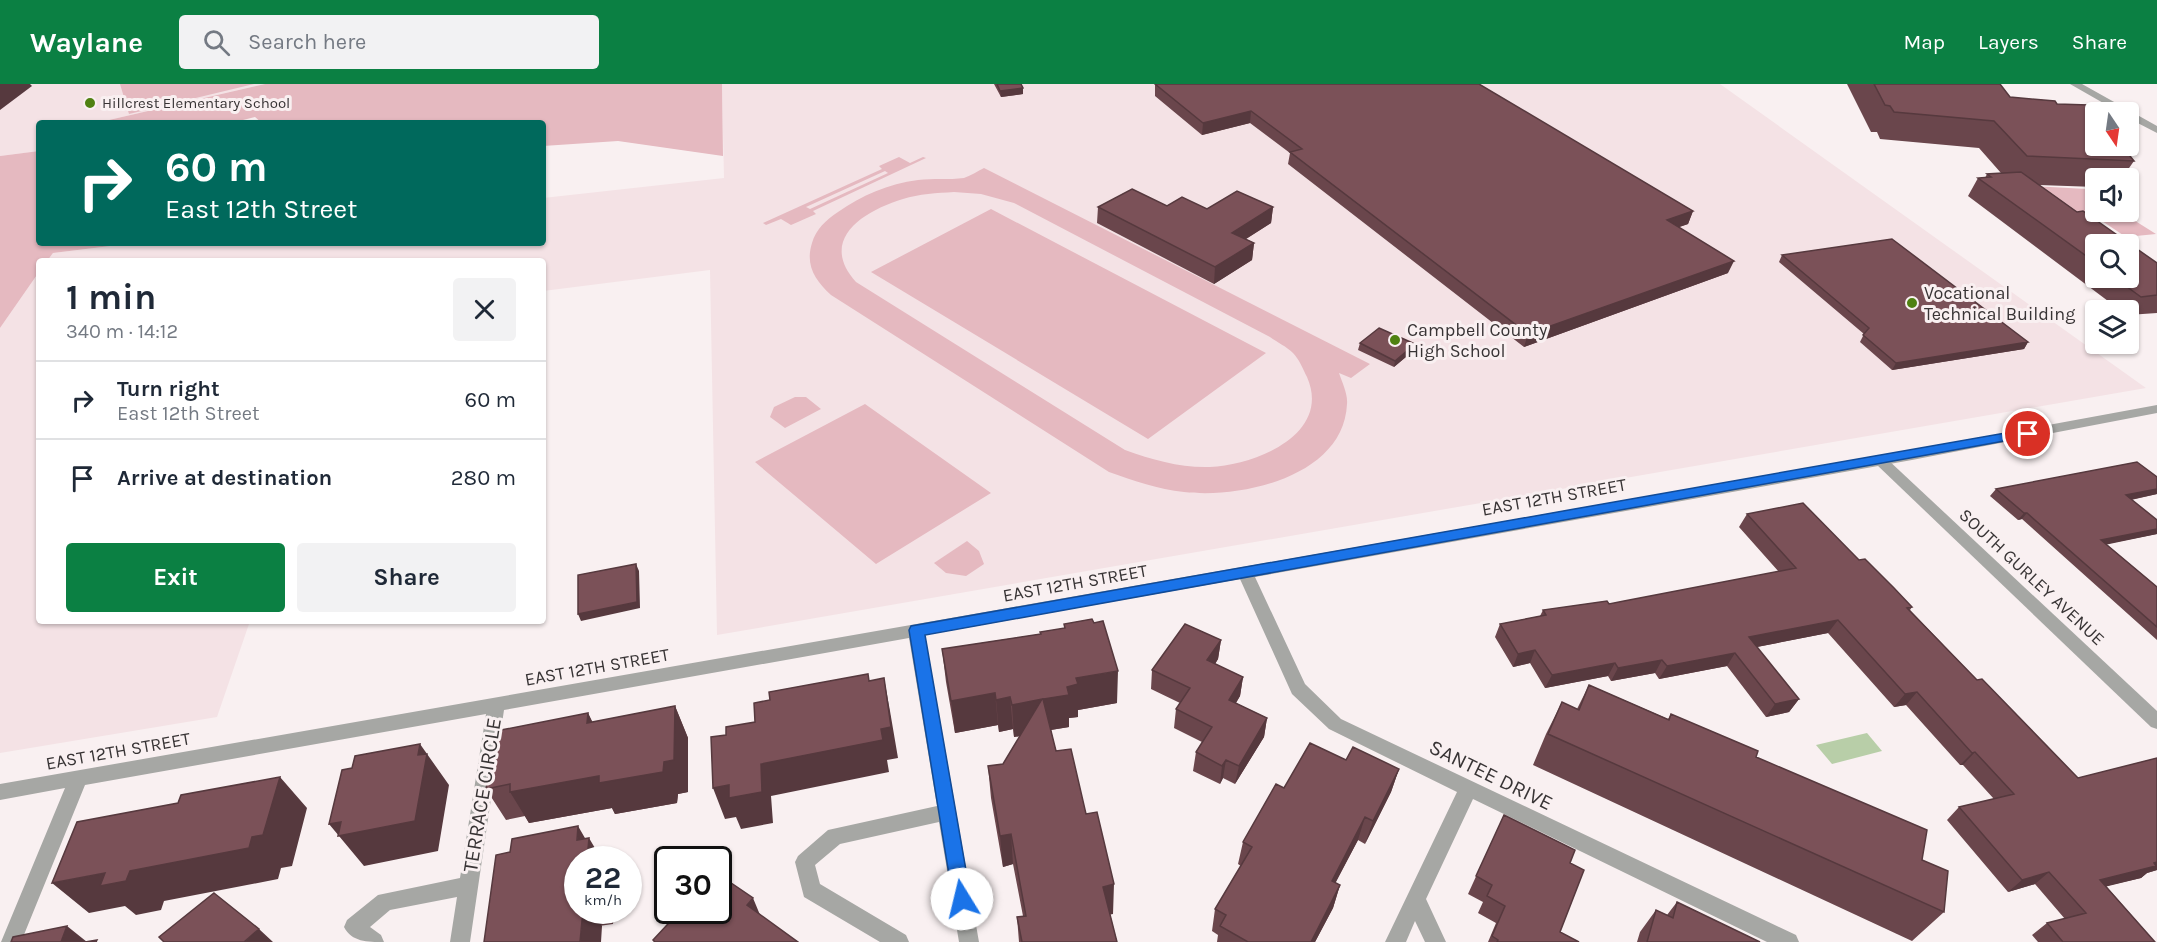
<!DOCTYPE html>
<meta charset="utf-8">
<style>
body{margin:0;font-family:Karla,sans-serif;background:#f2f2f3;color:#1f2937;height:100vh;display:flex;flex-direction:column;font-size:22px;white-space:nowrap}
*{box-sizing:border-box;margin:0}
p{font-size:20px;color:#747a83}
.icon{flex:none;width:33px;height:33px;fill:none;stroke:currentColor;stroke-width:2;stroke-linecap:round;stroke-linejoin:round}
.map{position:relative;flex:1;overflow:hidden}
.sheet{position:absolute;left:36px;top:174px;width:510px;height:366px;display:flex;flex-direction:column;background:#fff;border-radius:6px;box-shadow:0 2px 4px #0004}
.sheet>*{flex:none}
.hud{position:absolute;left:36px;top:36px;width:510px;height:126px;border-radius:6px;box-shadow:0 2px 4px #0004;background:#00695c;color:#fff;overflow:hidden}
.needle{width:39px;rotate:167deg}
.fabs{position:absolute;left:2085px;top:18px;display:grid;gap:12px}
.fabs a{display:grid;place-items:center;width:54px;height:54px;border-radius:6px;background:#fff;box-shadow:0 2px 4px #0004;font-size:30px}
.speed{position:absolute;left:564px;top:762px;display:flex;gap:12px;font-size:30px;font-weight:700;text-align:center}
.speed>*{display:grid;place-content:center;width:78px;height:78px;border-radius:50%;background:#fff;box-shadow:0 2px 4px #0004;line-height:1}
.speed small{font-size:15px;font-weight:400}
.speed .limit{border:3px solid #111;border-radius:9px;background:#fff;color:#111}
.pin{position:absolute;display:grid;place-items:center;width:51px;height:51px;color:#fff;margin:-26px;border:3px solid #fff;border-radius:50%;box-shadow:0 2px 6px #0007}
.me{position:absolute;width:66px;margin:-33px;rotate:351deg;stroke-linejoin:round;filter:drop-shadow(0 0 4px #0008)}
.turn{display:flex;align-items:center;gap:21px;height:126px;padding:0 30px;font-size:27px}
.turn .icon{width:78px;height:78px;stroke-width:2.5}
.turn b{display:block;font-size:42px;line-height:51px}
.round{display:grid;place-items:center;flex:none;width:63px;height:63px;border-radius:6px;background:#f2f2f3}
.overview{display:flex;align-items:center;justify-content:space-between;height:102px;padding:0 30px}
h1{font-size:36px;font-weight:700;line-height:45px}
.primary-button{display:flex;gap:12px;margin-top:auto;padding:12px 30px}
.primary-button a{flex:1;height:69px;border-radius:6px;background:#0b8043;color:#fff;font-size:24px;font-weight:700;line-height:69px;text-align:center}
.primary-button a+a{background:#f2f2f3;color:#1f2937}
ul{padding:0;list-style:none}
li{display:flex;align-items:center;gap:18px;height:78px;padding:0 30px;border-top:2px solid #e0e1e3}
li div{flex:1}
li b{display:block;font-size:22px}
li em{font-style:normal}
header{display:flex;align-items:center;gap:36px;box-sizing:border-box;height:84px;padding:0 30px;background:#0b8043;color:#fff}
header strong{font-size:28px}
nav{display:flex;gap:33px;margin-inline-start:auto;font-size:21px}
.search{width:420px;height:54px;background:#f2f2f3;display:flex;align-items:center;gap:15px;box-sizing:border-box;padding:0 21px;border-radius:6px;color:#747a83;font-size:22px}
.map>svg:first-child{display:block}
.built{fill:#f4e2e5}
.green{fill:#e5b9c0;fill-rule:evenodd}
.water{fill:#b8cea8}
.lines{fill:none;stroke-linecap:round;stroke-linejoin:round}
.minor{fill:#a6a7a4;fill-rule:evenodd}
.tertiary{fill:#a6a7a4;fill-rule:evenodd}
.wall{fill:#6a464c;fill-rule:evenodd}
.shaded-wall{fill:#56393e}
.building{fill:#7b5158;stroke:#56393e;stroke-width:1.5}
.route{fill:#1a73e8;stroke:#114b97;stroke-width:1.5}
.poi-dot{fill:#4f8111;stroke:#f9f0f1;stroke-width:2}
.labels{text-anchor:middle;stroke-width:6;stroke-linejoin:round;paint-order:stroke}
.far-poi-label{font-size:15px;fill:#383435;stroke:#f9f0f1;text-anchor:start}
.poi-label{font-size:18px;fill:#383435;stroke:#f9f0f1;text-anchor:start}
.street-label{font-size:18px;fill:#383435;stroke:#f9f0f1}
.near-street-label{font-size:21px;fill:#383435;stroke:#f9f0f1}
</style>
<header>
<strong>Waylane</strong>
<div class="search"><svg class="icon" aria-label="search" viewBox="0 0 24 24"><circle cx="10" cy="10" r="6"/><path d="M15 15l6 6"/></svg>Search here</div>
<nav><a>Map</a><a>Layers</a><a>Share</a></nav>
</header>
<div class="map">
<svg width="2157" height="858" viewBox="0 0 2157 858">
<rect width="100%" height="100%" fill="#f9f0f1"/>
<path class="built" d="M0,0H265L96,39H39V67L0,72Z
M722,0H1720L2146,304L717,551L710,186L543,207V177H47L53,169L136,159H543V114L724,94Z
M39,188V537H250L217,633L0,669V244Z"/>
<path class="green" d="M120,0H254L129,30Z
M265,0H722L723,72L618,57L543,62V39H262L255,33L231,39H96Z
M39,67V159H135L53,169L47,177H39V188L0,244V72Z
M899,73L910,79L923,73L926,74L813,127L816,130L791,141L781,135L766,141L763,139L882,85L879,82ZM885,87L888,89L810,125L806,123Z
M984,84L1370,280L1351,294L1339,289C1342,298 1348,310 1347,320C1344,392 1242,415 1184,408C1158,405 1134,397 1109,388L831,211C815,196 805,181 812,159C816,145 826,136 838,128C862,111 888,100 918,96C933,94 949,96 964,94C970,92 978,87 984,84ZM954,108L981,110L1014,119L1270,253C1277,258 1287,263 1293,269C1299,275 1303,285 1307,293C1332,350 1256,381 1210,383C1181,384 1153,376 1125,366L856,198C818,156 863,127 903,115C919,110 937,109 954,108Z
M2030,102L2087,105L2095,111L2096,128H2121L2156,150L2126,153L2096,133L2104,131L2077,134Z
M991,125L1266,269L1148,355L871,188Z
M795,313H806L821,325L785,344L770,333L774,323Z
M865,320L991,409L876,480L755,378Z
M967,457L979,467L984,480L966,492L946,489L934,479Z"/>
<path class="water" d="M1867,649L1882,667L1832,680L1816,661Z"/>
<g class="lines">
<path class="minor" d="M2070,0H2082L2157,42V49L2128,34V28H2119Z
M2157,321V329L1912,376L1255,493L1305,600L1341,635L1796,851L1799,858H1767L1473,715L1426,815L1446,858H1425L1415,837L1406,858H1385L1457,708L1329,645L1292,610L1240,495L925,551L979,858H959L939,738L840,760L815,781L820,800L906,851L909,858H880L804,813L795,778L798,772L828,746L937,722L909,554L504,626L470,858H450L457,813L390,826L370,843L381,851L384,858C367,858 352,858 344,843L347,836L378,811L460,794L486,630L85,701L21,858H1L65,704L0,716V700L1912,366Z"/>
<path class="tertiary" d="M1881,372L1886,374L2157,627V645L2151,643L1876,380L1874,377Z"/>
</g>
<path class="wall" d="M994,0H1021L1023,10L1001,13Z
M1155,0L1693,127L1688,140L1679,143L1728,189L1524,263L1288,80L1290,69L1250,39L1202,51L1155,12Z
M1847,0H2000L2010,13L2057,20L2134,77L2122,94H2096V103L2039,101L2077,128L2157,179V229L2128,231V226H2120L1968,112L1978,94H1985L1987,90L2001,89L1979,64L1880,55L1877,48H1871ZM2096,160L2128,194H2096Z
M1167,122L1207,125L1273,123L1271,139L1246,155L1254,159L1252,176L1214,200L1097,139L1098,123Z
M1782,171L2028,258L2024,265L1892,286L1860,258L1864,250L1779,178Z
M1360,259L1415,260L1413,267L1394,283L1358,266Z
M2157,393V410L2131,416L2157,450L2106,460L2157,503V556L2022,435L2018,436L1990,412L1996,405Z
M1747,430L1859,476L1912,523L1910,526L1977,596L2078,694L2157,674V786L2147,789L2141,794L2106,802L2155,858H2038L2032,851L2047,839L2065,835L2035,800L2008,808L1947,736L1959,723L1994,715L1963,681H1960L1906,621L1894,623L1828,549L1757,563L1799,615L1789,628L1766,633L1727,582L1659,595L1655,589L1611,597L1608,592L1545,604L1530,579L1513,583L1495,553L1500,540L1540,532L1543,526L1609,520L1779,488L1739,443Z
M1064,540L1117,619L1078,626V633L1069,634V643L1051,646L1056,667L1086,730L1113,830H1110L1117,858H1019L1017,833L1023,832L1013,780L1003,783L991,714L988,682L1003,680L1020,652L1014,653L1013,645L999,648L998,641L955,649L946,598L942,565L1040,550L1064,544Z
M1221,556L1218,575L1215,580L1243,593L1240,612L1236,619L1267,634L1264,653L1235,700L1223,694L1220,700L1193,687L1196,668L1202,658L1174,644L1176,625L1180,619L1151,605L1152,586Z
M1589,601L1668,635L1671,630L1756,673L1922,776L1944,828L1912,857L1533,681L1546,650L1562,618L1577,625Z
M675,622L688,654V708L678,710L677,719L615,730L612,724L529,739L525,732L506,736L486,705L588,629L592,638Z
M1399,685L1391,708L1365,760L1358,756L1335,799L1340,801L1333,824L1315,858H1217L1218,851L1212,847L1215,825L1241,782L1238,780L1243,758L1284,704Z
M1504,731L1570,779L1560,848L1579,858H1488L1496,839L1478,829L1483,818L1468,810Z
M585,754L578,826H614L613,840L484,858Z
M1677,818L1760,858H1637L1640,848L1656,826L1667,831Z
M671,826H718L759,831L798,858H654L653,856L675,833Z"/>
<path class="shaded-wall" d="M0,0H30L32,2L0,26Z
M1023,4V10L1001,13L1000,7Z
M1251,27L1250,39L1202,51L1203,39Z
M1273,123L1271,139L1230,165L1232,149Z
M1693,127L1688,140L1662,149L1667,136Z
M1254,159L1252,176L1214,200L1215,183Z
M1734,177L1728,189L1524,263L1528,250Z
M2028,258L2024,265L1892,286L1896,279Z
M1415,260L1413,267L1394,283L1395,277Z
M2157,405V410L2120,418L2126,411Z
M2024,429H2027L2022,435L2018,436Z
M2157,445V450L2095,463L2101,456Z
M636,480L639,487L640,524L581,537L578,530Z
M1838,536L1828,549L1741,566L1749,553Z
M1221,556L1218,575L1205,596L1207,576Z
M1535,566L1530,579L1513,583L1518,570Z
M1735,569L1727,582L1659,595L1667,582Z
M1662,576L1655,589L1611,597L1618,584Z
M1615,579L1608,592L1545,604L1552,591Z
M1118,587L1117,619L1078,626V633L1069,634V643L1044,647L1043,615L1076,594Z
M1243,593L1240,612L1226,635L1229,616Z
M884,594L890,627L898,674L887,676L889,688L771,712L773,739L741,745L736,733L725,735L713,704L729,701L761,680L881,645Z
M1917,608L1906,621L1894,623L1905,610Z
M995,609L998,641L955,649L951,617Z
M1010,613L1013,645L999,648L996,616Z
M1042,615L1044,648L1014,653L1012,621Z
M1799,615L1789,628L1766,633L1775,620Z
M675,622L688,654V708L678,710L677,719L615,730L612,724L529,739L510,708L599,692L664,678Z
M588,629L604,661L587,639Z
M1267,634L1264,653L1235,700L1239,682Z
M420,660L449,701L438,767L364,782L329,740L418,671Z
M1975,668L1963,681H1960L1972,669Z
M1226,676L1223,694L1220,700L1222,682Z
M1399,685L1391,708L1365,760L1373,737Z
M280,693L307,724L292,782L281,784L278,795L164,817L161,826L136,831L125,822L89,829L52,799L105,789L130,787L252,753Z
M1365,733L1358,756L1325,819L1332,797Z
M578,742L589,761V754L602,776H587L577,756Z
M1011,750L1013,780L1003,783L1000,752Z
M2157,778V786L2147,789L2141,794L2084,808L2100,796Z
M2049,788L2035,800L2008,808L2022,796Z
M1114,800L1113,830L1103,832V803Z
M1340,801L1333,824L1315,858H1311Z
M753,814L765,843L747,821Z
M583,826H593L602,842L601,858H580Z
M605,826H614L613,840Z
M67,842L87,858H61Z
M259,845L273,858H244Z"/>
<path class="building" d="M997,0H1021L1023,4L1000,7Z
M1155,0H1479L1693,127L1667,136L1734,177L1528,250L1290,68L1302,65L1251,27L1203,39Z
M1874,0H2000L2010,13L2055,17L2057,20L2089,21L2096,29V62H2122L2134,77L2027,72L1994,37L1894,28L1890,22L1885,21Z
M2021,88L2077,128L2083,127L2157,179V211L2141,213L2115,194H2128V160H2096V179L1978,94L1991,93L1987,90Z
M1132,105L1167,122L1182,113L1207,125L1237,107L1273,123L1232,149L1254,159L1215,183L1098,123Z
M1892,155L2028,258L1896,279L1863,251L1869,244L1782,171Z
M1379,244L1415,260L1395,277L1360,259Z
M2137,378L2157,393V405L2126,411L2157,436V445L2101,456L2157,503V543L2027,429H2024L1996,405Z
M1803,419L1859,476L1865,475L1894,504L1912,523L1907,524L1977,596L1982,595L2078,694L2157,674V778L2154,779L2156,782L2100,796L2155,858H2063L2047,839L2086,829L2049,788L2022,796L1959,723L2014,710L1975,668L1972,669L1917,608L1905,610L1838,536L1749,553L1799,615L1775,620L1735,569L1667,582L1662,576L1618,584L1615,579L1552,591L1535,566L1518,570L1500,540L1546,531L1543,526L1607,517L1609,520L1624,517L1796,484L1747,430Z
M636,480L637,518L578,530V491Z
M1092,535L1094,539L1103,537L1118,587L1076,594L1078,600L1067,603L1069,611L1043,615L1056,667L1071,665L1086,730L1097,728L1114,800L1103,803L1117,858H1022L1017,833L1026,832L1011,750L1000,752L988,682L1003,680L1042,615L1012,621L1010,613L996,616L995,609L951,617L942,565L1041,550L1040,548L1065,544L1064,540Z
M1185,540L1221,556L1207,576L1243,593L1229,616L1267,634L1239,682L1226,676L1222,682L1196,668L1212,643L1176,625L1190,604L1152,586Z
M868,590L869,597L884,594L891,643L881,645L883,656L761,680L762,708L729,714V701L713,704L711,653L726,651V643L755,638L754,619L770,616L769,608Z
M1589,601L1669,636L1671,630L1758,667L1756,673L1927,746L1922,776L1948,787L1944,828L1548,650L1562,618L1579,626Z
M675,622L674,676L664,678L663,688L599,699V692L510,708V700L486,705L496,647L588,629L587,639Z
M1310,659L1346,676L1353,663L1399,685L1373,737L1365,733L1332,797L1340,801L1311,858H1248L1220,842L1226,831L1215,825L1252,763L1243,758L1276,700L1284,704Z
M420,660L418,671L427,670L415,737L338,752L341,738L329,740L342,686L352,684L355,672Z
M280,693L263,751L252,753L249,764L130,787L126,797L100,802L105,789L52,799L77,738L178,719L181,711Z
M1504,731L1575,766L1570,779L1584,786L1560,848L1579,858H1497L1498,856L1492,852L1505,822L1487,812L1492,801L1476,792Z
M578,742L577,756L589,754L587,776H578V826H583L580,858H484L496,771L510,768L512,755Z
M718,790L753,814L747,821L798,858H655L653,856L680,827L679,826H718Z
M214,809L259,845L244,858H164L159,853Z
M1677,818L1760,858H1647L1656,826L1673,834Z
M67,842L61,858H11L13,853Z
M97,856L96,858H85Z"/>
<path class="route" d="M2028,345L2032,347L2034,350L2032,352L925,551L971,815L968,821L962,823L955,821L953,815L909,546L911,542Z"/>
<g class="poi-dot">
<circle cx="90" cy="19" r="6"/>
<circle cx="1912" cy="219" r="6"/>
<circle cx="1395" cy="256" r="6"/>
</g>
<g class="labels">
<g class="far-poi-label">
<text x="102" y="24">Hillcrest Elementary School</text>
</g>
<g class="poi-label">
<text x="1924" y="215">Vocational<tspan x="1924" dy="21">Technical Building</tspan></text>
<text x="1407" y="252">Campbell County<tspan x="1407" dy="21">High School</tspan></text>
</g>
<g class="street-label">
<text transform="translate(1554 413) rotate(-10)" y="6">EAST 12TH STREET</text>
<text transform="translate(2032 493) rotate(43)" y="6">SOUTH GURLEY AVENUE</text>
<text transform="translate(1075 499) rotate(-10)" y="6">EAST 12TH STREET</text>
<text transform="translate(597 583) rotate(-10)" y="6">EAST 12TH STREET</text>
<text transform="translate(118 667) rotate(-10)" y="6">EAST 12TH STREET</text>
</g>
<g class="near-street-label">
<text transform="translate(1491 691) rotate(26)" y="7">SANTEE DRIVE</text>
<text transform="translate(482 711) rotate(-81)" y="7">TERRACE CIRCLE</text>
</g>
</g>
</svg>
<div class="fabs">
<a><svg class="needle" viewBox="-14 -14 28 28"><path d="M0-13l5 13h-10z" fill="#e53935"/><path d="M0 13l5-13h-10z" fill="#747a83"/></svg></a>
<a><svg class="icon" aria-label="sound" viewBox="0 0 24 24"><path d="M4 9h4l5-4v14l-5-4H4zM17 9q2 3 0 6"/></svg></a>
<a><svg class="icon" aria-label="search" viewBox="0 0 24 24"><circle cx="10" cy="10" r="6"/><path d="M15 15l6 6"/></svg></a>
<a><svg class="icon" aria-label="layers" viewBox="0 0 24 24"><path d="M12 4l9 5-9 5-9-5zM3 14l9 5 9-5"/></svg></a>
</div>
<div class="speed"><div>22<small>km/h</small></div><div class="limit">30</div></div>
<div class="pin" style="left:2028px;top:350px;background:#d93025"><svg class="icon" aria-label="arrive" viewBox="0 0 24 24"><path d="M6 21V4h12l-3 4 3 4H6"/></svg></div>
<svg class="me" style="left:962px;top:815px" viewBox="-20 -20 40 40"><circle r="19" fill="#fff"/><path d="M0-13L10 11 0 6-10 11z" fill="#1a73e8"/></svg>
<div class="hud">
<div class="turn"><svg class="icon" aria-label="right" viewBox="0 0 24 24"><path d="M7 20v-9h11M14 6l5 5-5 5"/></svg><div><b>60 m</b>East 12th Street</div></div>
</div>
<section class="sheet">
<div class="overview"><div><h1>1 min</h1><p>340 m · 14:12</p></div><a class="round"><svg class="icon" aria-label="close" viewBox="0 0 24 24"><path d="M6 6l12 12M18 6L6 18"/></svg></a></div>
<ul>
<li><svg class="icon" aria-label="right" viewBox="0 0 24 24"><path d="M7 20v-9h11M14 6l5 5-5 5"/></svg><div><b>Turn right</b><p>East 12th Street</p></div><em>60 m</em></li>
<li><svg class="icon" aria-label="arrive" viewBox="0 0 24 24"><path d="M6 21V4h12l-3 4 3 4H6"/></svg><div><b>Arrive at destination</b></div><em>280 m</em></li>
</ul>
<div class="primary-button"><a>Exit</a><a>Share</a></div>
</section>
</div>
